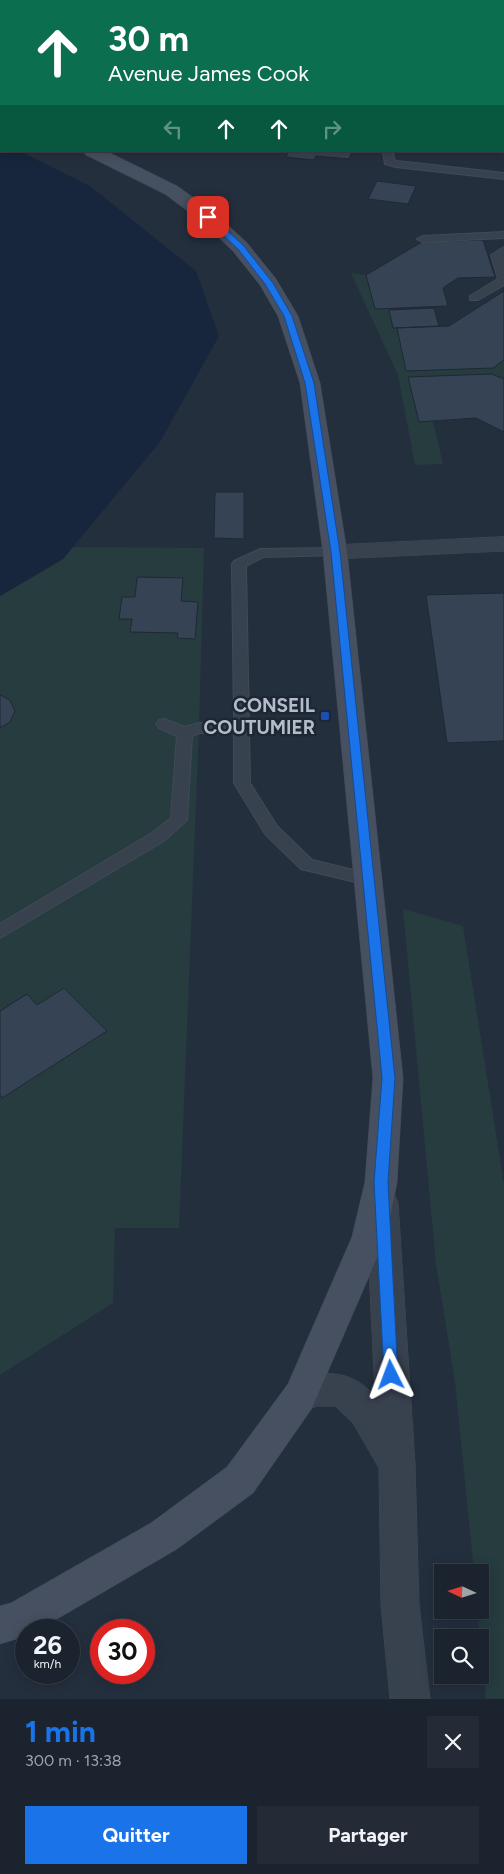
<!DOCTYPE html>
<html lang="fr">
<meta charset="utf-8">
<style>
body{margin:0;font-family:Figtree,sans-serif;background:#242b36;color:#f1f3f6;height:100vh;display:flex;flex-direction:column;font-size:19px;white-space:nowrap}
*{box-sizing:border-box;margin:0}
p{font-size:16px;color:#a0a4aa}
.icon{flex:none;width:28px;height:28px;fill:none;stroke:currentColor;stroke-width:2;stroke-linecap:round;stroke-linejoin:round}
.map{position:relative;height:1699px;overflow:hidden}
.details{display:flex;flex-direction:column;background:#1b232e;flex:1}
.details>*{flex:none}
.guide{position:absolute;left:0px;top:0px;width:505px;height:152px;box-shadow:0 2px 12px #0003,0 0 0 1px #39404a;background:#0b6e4f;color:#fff;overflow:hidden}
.needle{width:32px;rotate:274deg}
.fabs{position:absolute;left:434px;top:1564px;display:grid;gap:10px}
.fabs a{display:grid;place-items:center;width:55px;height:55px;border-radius:0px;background:#1b232e;box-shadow:0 2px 12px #0003,0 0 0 1px #39404a;font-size:25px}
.speed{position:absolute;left:15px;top:1619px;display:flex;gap:10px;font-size:25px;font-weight:700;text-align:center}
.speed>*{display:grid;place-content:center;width:65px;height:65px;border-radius:50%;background:#1b232e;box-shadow:0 2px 12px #0003,0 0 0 1px #39404a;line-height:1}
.speed small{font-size:12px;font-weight:400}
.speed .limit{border:8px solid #d22;background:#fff;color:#111}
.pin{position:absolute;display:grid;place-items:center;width:42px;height:42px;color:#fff;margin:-21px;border-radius:10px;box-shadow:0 2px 8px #0006}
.me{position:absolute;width:55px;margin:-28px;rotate:357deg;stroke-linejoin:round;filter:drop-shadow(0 0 4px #0008)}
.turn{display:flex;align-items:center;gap:18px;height:105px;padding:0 25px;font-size:22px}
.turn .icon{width:65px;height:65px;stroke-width:2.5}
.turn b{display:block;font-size:35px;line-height:42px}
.lanes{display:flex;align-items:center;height:48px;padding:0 25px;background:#0003;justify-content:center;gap:25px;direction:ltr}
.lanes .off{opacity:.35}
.round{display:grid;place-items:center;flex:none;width:52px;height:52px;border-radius:0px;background:#242b36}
.summary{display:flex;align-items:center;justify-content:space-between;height:85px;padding:0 25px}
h1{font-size:30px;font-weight:700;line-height:38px;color:#1a73e8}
.button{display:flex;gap:10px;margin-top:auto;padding:10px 25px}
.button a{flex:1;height:58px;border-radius:0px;background:#1a73e8;color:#fff;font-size:20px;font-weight:700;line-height:58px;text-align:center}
.button a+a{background:#242b36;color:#f1f3f6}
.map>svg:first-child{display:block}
.green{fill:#263c3f}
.water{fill:#17263c}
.building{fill:#364354;stroke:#1f2835}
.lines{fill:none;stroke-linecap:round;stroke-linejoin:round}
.lane-casing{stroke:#414a57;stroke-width:2}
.street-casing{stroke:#414a57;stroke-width:1}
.secondary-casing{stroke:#414a57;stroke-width:1}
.lane{fill:#38414e;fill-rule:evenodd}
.street{fill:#38414e;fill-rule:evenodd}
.secondary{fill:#465061;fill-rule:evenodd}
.route{fill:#1a73e8;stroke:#114b97}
.transit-dot{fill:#1a4fb4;stroke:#1d2633;stroke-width:2}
.labels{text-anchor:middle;stroke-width:5;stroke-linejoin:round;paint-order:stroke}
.poi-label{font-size:19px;font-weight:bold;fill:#b4bcc9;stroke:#1d2633;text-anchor:end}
</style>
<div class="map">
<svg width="504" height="1699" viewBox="0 0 504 1699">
<rect width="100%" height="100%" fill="#242f3e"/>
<path class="green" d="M0,0H504V128V1H1V34Z
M351,273L366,275L375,309H389L393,328H397L407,371L492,368L504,360V379L492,374L409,377L419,422L433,421L443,464L415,465L398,375Z
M73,547L204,548L199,728L179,1228H115L113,1303L0,1375V596L63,559Z
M403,909L463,926L504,1184V1699H486L477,1610H480V1572H474L455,1382L436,1264Z"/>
<path class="water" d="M0,142L1,151H19L90,186L196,271L219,336L160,442L63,559L0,596Z"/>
<path class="building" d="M281,151H352L349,159L316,156L314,160L286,157L288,152Z
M377,181L416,186L408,204L368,199Z
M483,240L495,277L458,278L443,288L448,306L375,309L366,275L422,242Z
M504,291V360L493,368L406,371L397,328L449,326Z
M434,308L439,326L393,328L389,310Z
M492,374L504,379V432L476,418L419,422L408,377Z
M215,492H244V539L214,538Z
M137,577L183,578L181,601L198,602L195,639L177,638L178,633L130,632L132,619H119L122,597H135Z
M504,593V741L447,743L426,595Z
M0,695L10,700L15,711L10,722L0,728Z
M64,988L107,1031L2,1098L0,1095V1011L27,994L37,1005Z"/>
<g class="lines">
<defs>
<path id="lane" d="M383,151H393L394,160L397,161L504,173V179L396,167L385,164Z
M504,232V238L423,242L417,239L423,236Z
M504,247V285L478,300H470V296L498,279L491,255Z
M335,548L342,552L340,555L263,557L246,566L250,783L277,826L312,860L374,875L376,879L374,883L368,885L301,869L265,834L234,783V732L200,733L192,736L187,820L164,841L0,938V924L152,833L171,818L177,736L159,728L156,724L159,720L164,719L185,727L199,723L234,721L232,564L234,561L260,549Z"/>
<path id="street" d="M504,537V551L335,559L327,557L323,552L327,547L335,545Z
M382,1189L394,1193L398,1203L415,1464L419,1605L430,1699H390L381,1605L379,1468L353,1423L335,1406H317L300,1413L288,1408L282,1396L288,1384C321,1370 348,1367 375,1396L366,1203L370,1193Z"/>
<path id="secondary" d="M0,101H1V112H0Z
M83,151H106L177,186L215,213L247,243L276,279L298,316L320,383L347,552L403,1078L397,1182L386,1237L312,1408L253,1493L177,1549L38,1630H26V1636L0,1644V1606L11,1603L151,1523L227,1467L288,1384L352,1237L365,1182L373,1078L323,552L300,383L278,316L260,285L233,251L201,221L165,194L86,155Z"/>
</defs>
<use href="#lane" class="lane-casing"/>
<use href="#street" class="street-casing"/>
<use href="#secondary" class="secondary-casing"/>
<use href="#lane" class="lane"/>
<use href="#street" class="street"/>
<use href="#secondary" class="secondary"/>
</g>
<path class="route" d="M206,216H211L243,245L273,283L292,316L314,383L340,552L395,1078L388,1182L398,1375L396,1380L391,1382L386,1380L384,1375L374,1182L382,1078L331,552L305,383L284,316L265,284L238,249L206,219Z"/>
<rect class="transit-dot" x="320" y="711" width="10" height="10" rx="2.5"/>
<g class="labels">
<g class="poi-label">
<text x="315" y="712">CONSEIL<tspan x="315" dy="22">COUTUMIER</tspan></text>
</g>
</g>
</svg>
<div class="fabs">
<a><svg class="needle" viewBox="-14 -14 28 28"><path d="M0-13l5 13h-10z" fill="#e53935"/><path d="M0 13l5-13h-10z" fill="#a0a4aa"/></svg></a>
<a><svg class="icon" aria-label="search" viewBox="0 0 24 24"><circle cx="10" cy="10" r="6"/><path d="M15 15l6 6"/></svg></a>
</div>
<div class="speed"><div>26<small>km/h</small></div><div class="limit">30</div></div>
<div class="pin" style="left:208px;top:217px;background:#d93025"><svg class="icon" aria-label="arrive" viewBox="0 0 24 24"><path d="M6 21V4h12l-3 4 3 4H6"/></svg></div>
<svg class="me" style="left:391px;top:1375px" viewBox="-20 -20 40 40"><path d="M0-17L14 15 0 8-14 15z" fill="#1a73e8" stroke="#fff" stroke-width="4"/></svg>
<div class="guide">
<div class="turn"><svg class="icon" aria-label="ahead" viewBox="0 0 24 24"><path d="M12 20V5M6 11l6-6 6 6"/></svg><div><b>30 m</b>Avenue James Cook</div></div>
<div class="lanes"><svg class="icon off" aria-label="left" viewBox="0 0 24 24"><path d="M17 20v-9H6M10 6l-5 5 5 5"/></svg><svg class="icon" aria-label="ahead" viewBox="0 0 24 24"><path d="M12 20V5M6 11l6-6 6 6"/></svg><svg class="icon" aria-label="ahead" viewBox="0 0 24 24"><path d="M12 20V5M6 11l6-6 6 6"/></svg><svg class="icon off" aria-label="right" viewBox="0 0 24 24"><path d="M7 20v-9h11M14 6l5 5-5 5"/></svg></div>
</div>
</div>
<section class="details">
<div class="summary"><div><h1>1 min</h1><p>300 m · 13:38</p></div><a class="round"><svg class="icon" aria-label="close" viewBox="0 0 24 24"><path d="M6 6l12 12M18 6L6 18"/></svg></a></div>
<div class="button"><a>Quitter</a><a>Partager</a></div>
</section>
